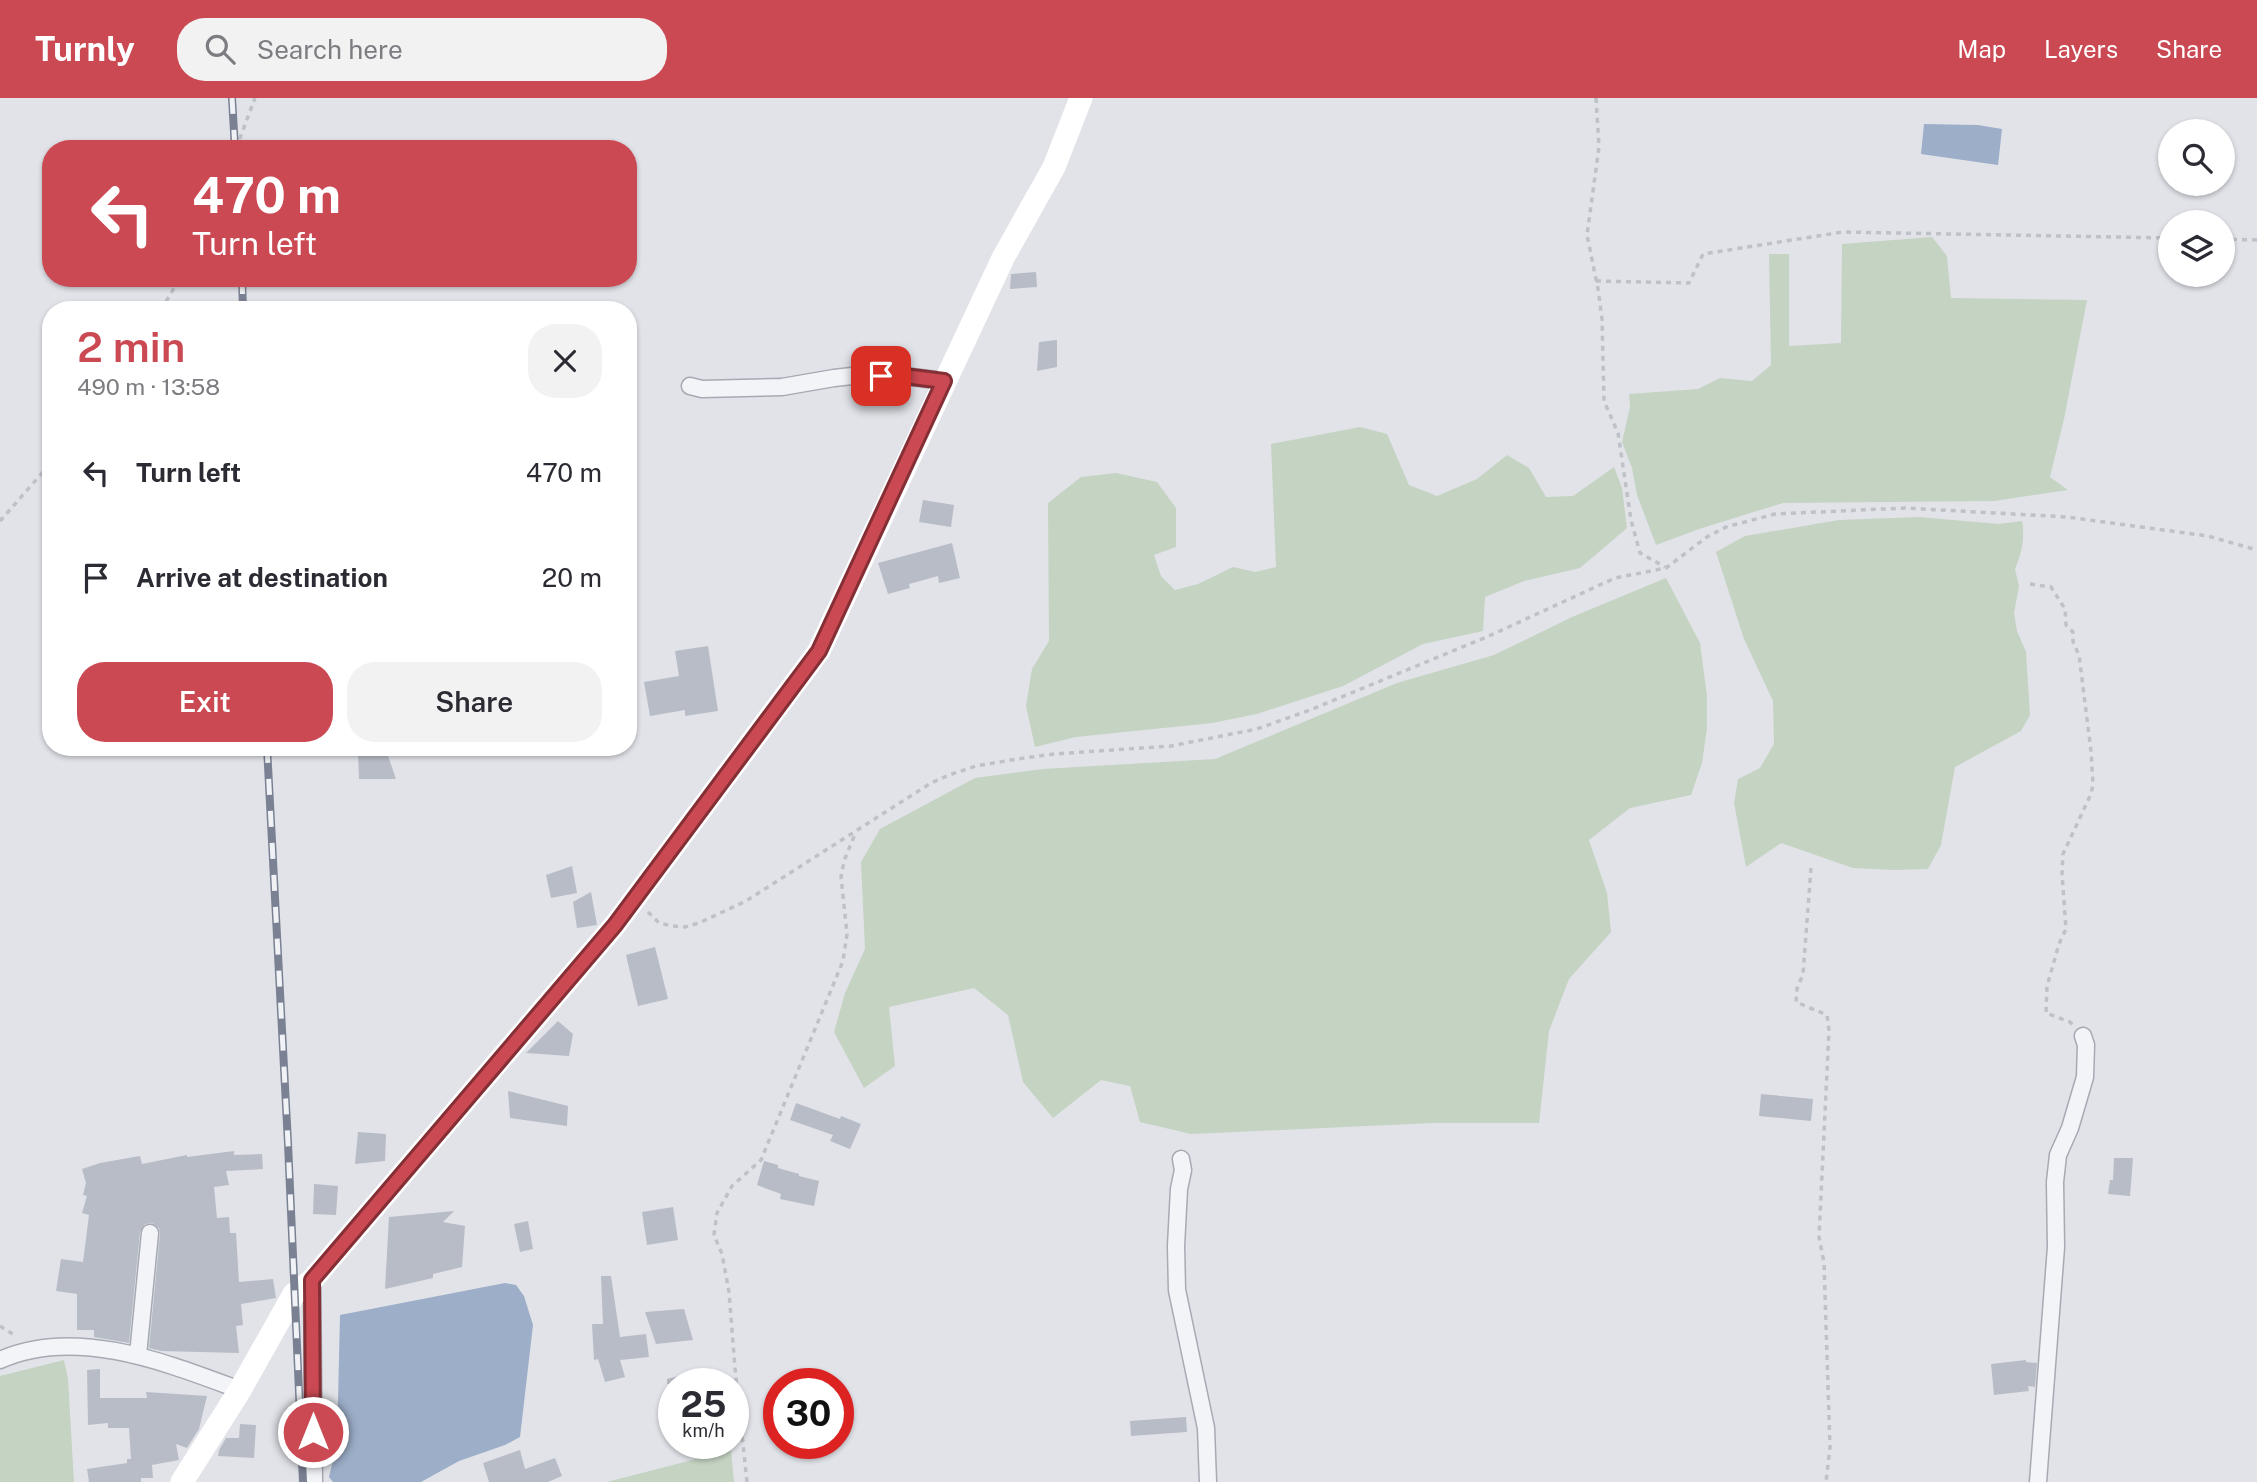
<!DOCTYPE html>
<meta charset="utf-8">
<style>
body{margin:0;font-family:"Public Sans",sans-serif;background:#f2f2f3;color:#2b2b33;height:100vh;display:flex;flex-direction:column;font-size:26px;white-space:nowrap}
*{box-sizing:border-box;margin:0}
p{font-size:23px;color:#7c7c81}
.icon{flex:none;width:38px;height:38px;fill:none;stroke:currentColor;stroke-width:2;stroke-linecap:round;stroke-linejoin:round}
.map{position:relative;flex:1;overflow:hidden}
.details{position:absolute;left:42px;top:203px;width:595px;height:455px;display:flex;flex-direction:column;background:#fff;border-radius:28px;box-shadow:0 2px 5px #0004}
.details>*{flex:none}
.guide{position:absolute;left:42px;top:42px;width:595px;height:147px;border-radius:28px;box-shadow:0 2px 5px #0004;background:#cb4952;color:#fff;overflow:hidden}
.buttons{position:absolute;left:2158px;top:21px;display:grid;gap:14px}
.buttons a{display:grid;place-items:center;width:77px;height:77px;border-radius:50%;background:#fff;box-shadow:0 2px 5px #0004;font-size:35px}
.speed{position:absolute;left:658px;top:1270px;display:flex;gap:14px;font-size:35px;font-weight:700;text-align:center}
.speed>*{display:grid;place-content:center;width:91px;height:91px;border-radius:50%;background:#fff;box-shadow:0 2px 5px #0004;line-height:1}
.speed small{font-size:18px;font-weight:400}
.speed .limit{border:10px solid #d22;background:#fff;color:#111}
.pin{position:absolute;display:grid;place-items:center;width:60px;height:60px;color:#fff;margin:-30px;border-radius:14px;box-shadow:0 4px 10px #0006}
.me{position:absolute;width:77px;margin:-38px;rotate:0deg;stroke-linejoin:round;filter:drop-shadow(0 0 5px #0008)}
.turn{display:flex;align-items:center;gap:24px;height:147px;padding:0 35px;font-size:32px}
.turn .icon{width:91px;height:91px;stroke-width:2.5}
.turn b{display:block;font-size:49px;line-height:60px}
.round{display:grid;place-items:center;flex:none;width:74px;height:74px;border-radius:28px;background:#f2f2f3}
.overview{display:flex;align-items:center;justify-content:space-between;height:119px;padding:0 35px}
h1{font-size:42px;font-weight:600;line-height:52px;color:#cb4952}
.button{display:flex;gap:14px;margin-top:auto;padding:14px 35px}
.button a{flex:1;height:80px;border-radius:28px;background:#cb4952;color:#fff;font-size:28px;font-weight:600;line-height:80px;text-align:center}
.button a+a{background:#f2f2f3;color:#2b2b33}
ul{padding:0;list-style:none}
li{display:flex;align-items:center;gap:21px;height:105px;padding:0 35px}
li div{flex:1}
li b{display:block;font-size:26px}
li em{font-style:normal}
header{display:flex;align-items:center;gap:42px;box-sizing:border-box;height:98px;padding:0 35px;background:#cb4952;color:#fff}
header strong{font-size:33px}
nav{display:flex;gap:38px;margin-inline-start:auto;font-size:24px}
.search{width:490px;height:63px;background:#f2f2f3;display:flex;align-items:center;gap:18px;box-sizing:border-box;padding:0 24px;border-radius:28px;color:#7c7c81;font-size:26px}
.map>svg:first-child{display:block}
.green{fill:#c5d3c2}
.water{fill:#9caec8}
.building{fill:#b8bcc6}
.lines{fill:none;stroke-linecap:round;stroke-linejoin:round}
.minor-casing{stroke:#a6aab3;stroke-width:19}
.path{stroke:#bec1c7;stroke-width:3.5;stroke-dasharray:5 5;stroke-linecap:butt}
.minor{stroke:#f3f4f7;stroke-width:16}
.secondary{stroke:#fff;stroke-width:23}
.rail-casing{stroke:#7a8192;stroke-width:8}
.rail{stroke:#f0f2f6;stroke-width:5;stroke-dasharray:16;stroke-linecap:butt}
.route-casing{stroke:#842f35;stroke-width:18}
.route{stroke:#cb4952;stroke-width:12}
</style>
<header>
<strong>Turnly</strong>
<div class="search"><svg class="icon" aria-label="search" viewBox="0 0 24 24"><circle cx="10" cy="10" r="6"/><path d="M15 15l6 6"/></svg>Search here</div>
<nav><a>Map</a><a>Layers</a><a>Share</a></nav>
</header>
<div class="map">
<svg width="2257" height="1384" viewBox="0 0 2257 1384">
<rect width="100%" height="100%" fill="#e1e3e9"/>
<path class="green" d="M1932,139L1947,158L1951,200L2087,202L2064,321L2050,379L2068,392L1994,403L1783,405L1702,430L1656,447L1637,397L1632,370L1622,344L1630,309L1629,296L1698,291L1720,280L1752,283L1771,267L1769,156H1789V248L1841,245L1842,146Z
M1360,329L1387,336L1409,387L1437,398L1477,381L1507,357L1529,370L1546,399L1573,398L1614,369L1622,390L1627,430L1580,470L1524,483L1485,499L1483,533L1423,546L1343,588L1257,616L1212,625L1076,639L1035,649L1026,608L1032,571L1049,543L1048,405L1081,379L1116,375L1157,384L1176,410V449L1154,457L1161,478L1175,492L1198,486L1233,469L1255,474L1276,469L1271,346Z
M1919,419L1999,426L2022,423C2025,441 2022,454 2015,471L2019,488L2014,515L2017,533L2026,554L2030,617L2021,633L1955,669L1941,747L1928,771L1895,772L1853,770L1781,745L1746,769L1734,705L1738,681L1760,670L1774,646L1773,603L1744,541L1716,454L1745,438L1839,422Z
M1666,480L1700,545L1707,598V630L1702,665L1691,697L1630,710L1589,742L1607,795L1611,834L1569,881L1549,933L1539,1025H1432L1191,1036L1140,1024L1130,988L1101,982L1053,1020L1023,984L1008,917L974,890L889,909L895,968L864,990L834,934L845,895L865,851L861,764L880,731L975,680L1043,671L1215,661L1397,585L1494,557L1572,519Z
M64,1262L68,1281L74,1384H0V1278Z
M731,1352L734,1384H607Z"/>
<path class="water" d="M1924,26L1978,27L2002,31L1998,67L1921,56Z
M505,1185L516,1187L524,1198L533,1227L520,1339L505,1347L459,1363L421,1384H333L329,1379L337,1346L340,1217Z"/>
<path class="building" d="M1036,174L1037,189L1010,191L1011,176Z
M1057,242V269L1037,273L1039,244Z
M923,402L954,407L951,429L919,424Z
M952,445L960,480L939,485L938,478L909,486L910,490L888,496L878,465Z
M708,548L718,613L685,618V612L650,618L644,584L679,578L675,553Z
M374,649H385L396,681H359L358,655Z
M572,768L577,795L551,800L546,777Z
M591,794L597,827L577,830L573,804Z
M655,849L668,901L638,908L626,857Z
M558,923L573,936L569,958L526,955Z
M508,993L568,1008L567,1028L510,1020Z
M1761,996L1813,1001L1811,1023L1759,1018Z
M796,1005L840,1021L841,1018L861,1026L850,1051L830,1043L833,1037L790,1022Z
M358,1034L386,1036L385,1063L355,1066Z
M234,1053V1057L262,1056L263,1071L226,1073L229,1087L214,1089L217,1120L229,1119L230,1135H236L239,1184L273,1181L276,1200L241,1206L243,1227L236,1228L239,1255L161,1253L149,1250L160,1136L159,1130L152,1125L145,1126L140,1134L129,1245L94,1239V1232H77V1196L56,1193L61,1161L83,1164L89,1117L82,1115L87,1098L83,1097L86,1085L82,1071L100,1065L140,1058L142,1066L187,1057V1059Z
M2114,1060H2133L2130,1098L2108,1096L2110,1082H2113Z
M764,1063L778,1067V1070L799,1076V1078L819,1083L814,1108L780,1101L781,1096L757,1087Z
M314,1086L338,1088L336,1117L313,1116Z
M673,1109L678,1142L647,1147L642,1114Z
M454,1113L443,1124L465,1128L462,1169L433,1176V1180L385,1191L389,1119Z
M528,1123L533,1151L520,1154L514,1126Z
M601,1178H611L620,1239L646,1236L649,1259L620,1262L625,1279L605,1284L598,1261L594,1262L592,1226H603Z
M684,1211L693,1242L656,1246L645,1214Z
M2026,1262V1264L2037,1265L2035,1289L2028,1288L2029,1293L1994,1297L1991,1266Z
M710,1270L714,1286H667V1281Z
M100,1271V1300H147L146,1294L207,1298L199,1331L187,1350L176,1346L179,1362L152,1367L153,1380H141V1384H89L87,1371L127,1365V1361H131L129,1330H108V1325L88,1327L87,1272Z
M1186,1319L1187,1334L1131,1338L1130,1323Z
M240,1326L256,1327L254,1360L218,1358L219,1352L226,1340H239Z
M520,1352L525,1371L555,1360L562,1378L548,1384H489L483,1365Z"/>
<g class="lines">
<defs>
<path id="minor" d="M690,288L702,291L782,289L834,280L852,278H904L944,283
M1181,1061L1183,1072L1179,1091L1176,1148L1177,1192L1206,1330L1208,1384
M312,1182L314,1384
M138,1257L150,1135
M0,1262C76,1228 167,1265 240,1292
M2038,1384L2056,1149L2055,1084L2058,1057L2070,1030L2085,979L2086,947L2083,938"/>
</defs>
<use href="#minor" class="minor-casing"/>
<path class="path" d="M1596,0L1599,49L1587,137L1598,191L1602,221L1604,303L1618,335L1631,422L1640,455L1665,469
M239,51L240,40L255,0
M2222,141L2257,142
M1596,183L1689,185L1703,156L1843,134L2170,140
M161,212L180,180
M0,423L51,365
M2030,486L2051,489L2065,511L2066,527L2073,534V544L2079,557L2091,653L2093,686L2091,696L2063,756L2062,776L2066,831L2059,846L2047,888L2046,915L2070,924L2074,928
M1811,770L1803,876L1797,891L1796,904L1827,917L1829,932L1819,1139L1824,1165L1830,1349L1826,1384
M648,814L659,825L672,828L685,829L699,825L746,803L931,685L949,677L976,668L1017,661L1054,656L1171,648L1257,631L1310,612L1489,538L1615,480L1666,470L1707,439L1726,429L1775,416L1905,410L2067,419L2208,438L2257,452
M0,1228L16,1238
M747,1384L735,1270L729,1194L722,1156L714,1137L717,1115L732,1088L761,1062L843,863L847,836L841,779L844,763L855,736"/>
<use href="#minor" class="minor"/>
<path class="secondary" d="M182,1384L240,1292L294,1196L312,1182L615,827L819,553L1003,160L1054,69L1081,0"/>
<defs>
<path id="rail" d="M232,0L235,51
M242,180L243,212
M267,649L288,1045L303,1384"/>
</defs>
<use href="#rail" class="rail-casing"/>
<use href="#rail" class="rail"/>
</g>
<g class="lines">
<defs>
<path id="route" d="M313,1334L312,1182L615,827L819,553L944,283L904,278H881"/>
</defs>
<use href="#route" class="route-casing"/>
<use href="#route" class="route"/>
</g>
</svg>
<div class="buttons">
<a><svg class="icon" aria-label="search" viewBox="0 0 24 24"><circle cx="10" cy="10" r="6"/><path d="M15 15l6 6"/></svg></a>
<a><svg class="icon" aria-label="layers" viewBox="0 0 24 24"><path d="M12 4l9 5-9 5-9-5zM3 14l9 5 9-5"/></svg></a>
</div>
<div class="speed"><div>25<small>km/h</small></div><div class="limit">30</div></div>
<div class="pin" style="left:881px;top:278px;background:#d93025"><svg class="icon" aria-label="arrive" viewBox="0 0 24 24"><path d="M6 21V4h12l-3 4 3 4H6"/></svg></div>
<svg class="me" style="left:313px;top:1334px" viewBox="-20 -20 40 40"><circle r="17" fill="#cb4952" stroke="#fff" stroke-width="3"/><path d="M0-11L8 9 0 5-8 9z" fill="#fff"/></svg>
<div class="guide">
<div class="turn"><svg class="icon" aria-label="left" viewBox="0 0 24 24"><path d="M17 20v-9H6M10 6l-5 5 5 5"/></svg><div><b>470 m</b>Turn left</div></div>
</div>
<section class="details">
<div class="overview"><div><h1>2 min</h1><p>490 m · 13:58</p></div><a class="round"><svg class="icon" aria-label="close" viewBox="0 0 24 24"><path d="M6 6l12 12M18 6L6 18"/></svg></a></div>
<ul>
<li><svg class="icon" aria-label="left" viewBox="0 0 24 24"><path d="M17 20v-9H6M10 6l-5 5 5 5"/></svg><div><b>Turn left</b></div><em>470 m</em></li>
<li><svg class="icon" aria-label="arrive" viewBox="0 0 24 24"><path d="M6 21V4h12l-3 4 3 4H6"/></svg><div><b>Arrive at destination</b></div><em>20 m</em></li>
</ul>
<div class="button"><a>Exit</a><a>Share</a></div>
</section>
</div>
